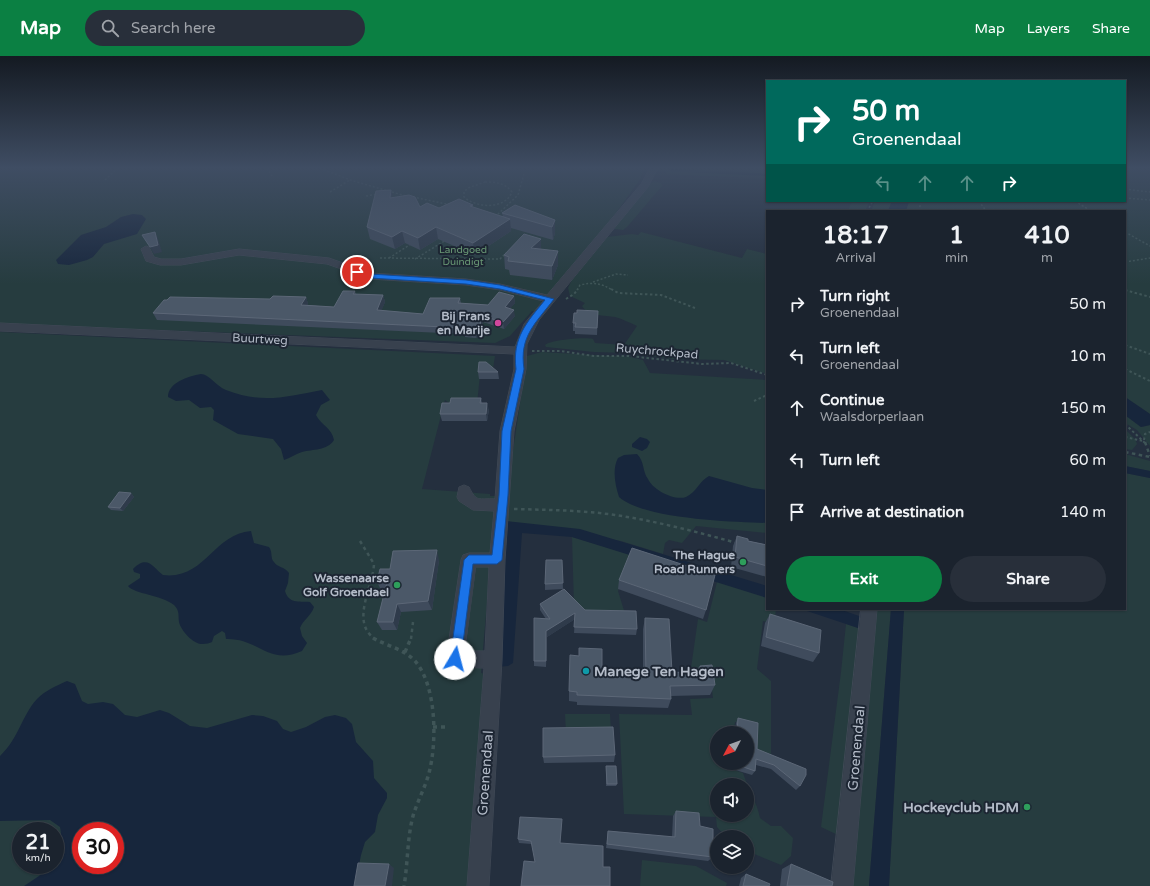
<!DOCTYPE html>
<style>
body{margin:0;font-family:"Varela Round",sans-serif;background:#282f3a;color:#f1f3f6;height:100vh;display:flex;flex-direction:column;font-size:15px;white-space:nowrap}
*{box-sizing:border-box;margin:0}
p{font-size:13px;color:#a0a4aa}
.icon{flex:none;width:22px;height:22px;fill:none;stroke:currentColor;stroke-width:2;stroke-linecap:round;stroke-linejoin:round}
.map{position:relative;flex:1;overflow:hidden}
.sheet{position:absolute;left:766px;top:154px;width:360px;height:400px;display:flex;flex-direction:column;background:#1b232e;border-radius:0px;box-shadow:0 1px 3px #0004,0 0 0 1px #39404a}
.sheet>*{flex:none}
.top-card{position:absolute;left:766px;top:24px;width:360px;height:122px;border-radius:0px;box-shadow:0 1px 3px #0004,0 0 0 1px #39404a;background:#00695c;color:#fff;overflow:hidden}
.needle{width:26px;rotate:229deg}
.controls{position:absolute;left:710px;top:670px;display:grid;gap:8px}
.controls a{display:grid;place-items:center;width:44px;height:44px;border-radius:50%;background:#1b232e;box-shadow:0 1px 3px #0004,0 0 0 1px #39404a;font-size:20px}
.speed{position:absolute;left:12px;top:766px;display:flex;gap:8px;font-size:20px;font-weight:700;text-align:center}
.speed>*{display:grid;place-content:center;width:52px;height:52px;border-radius:50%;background:#1b232e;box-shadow:0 1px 3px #0004,0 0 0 1px #39404a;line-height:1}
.speed small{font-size:10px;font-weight:400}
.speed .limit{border:6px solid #d22;background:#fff;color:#111}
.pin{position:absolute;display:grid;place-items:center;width:34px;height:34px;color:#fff;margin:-17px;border:2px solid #fff;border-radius:50%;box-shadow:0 1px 4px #0007}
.me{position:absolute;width:44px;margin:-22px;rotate:8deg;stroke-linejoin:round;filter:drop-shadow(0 0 3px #0008)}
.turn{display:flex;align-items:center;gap:14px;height:84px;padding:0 20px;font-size:18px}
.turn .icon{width:52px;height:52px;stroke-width:2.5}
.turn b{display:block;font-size:28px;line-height:34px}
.lanes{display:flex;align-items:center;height:38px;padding:0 20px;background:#0003;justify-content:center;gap:20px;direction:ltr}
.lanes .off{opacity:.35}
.eta{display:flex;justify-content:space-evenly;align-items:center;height:68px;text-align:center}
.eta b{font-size:24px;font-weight:700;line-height:28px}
.primary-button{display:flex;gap:8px;margin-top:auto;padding:8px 20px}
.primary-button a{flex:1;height:46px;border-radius:24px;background:#0b8043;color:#fff;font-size:16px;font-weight:700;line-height:46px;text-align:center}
.primary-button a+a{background:#282f3a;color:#f1f3f6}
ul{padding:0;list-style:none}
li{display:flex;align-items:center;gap:12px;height:52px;padding:0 20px}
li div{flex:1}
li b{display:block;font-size:15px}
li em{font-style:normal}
header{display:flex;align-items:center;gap:24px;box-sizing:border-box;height:56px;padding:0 20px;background:#0b8043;color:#fff}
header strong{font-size:19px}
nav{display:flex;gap:22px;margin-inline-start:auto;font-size:14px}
.search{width:280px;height:36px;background:#282f3a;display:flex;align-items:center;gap:10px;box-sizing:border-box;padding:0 14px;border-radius:22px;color:#a0a4aa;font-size:15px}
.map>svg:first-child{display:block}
.green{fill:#263c3f;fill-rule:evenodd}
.water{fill:#17263c;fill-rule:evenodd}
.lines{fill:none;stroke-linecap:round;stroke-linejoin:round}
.stream{stroke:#17263c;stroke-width:2.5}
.minor-casing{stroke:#414a57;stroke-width:1}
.path-far3{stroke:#3f5557;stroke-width:1.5;stroke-dasharray:2 2;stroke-linecap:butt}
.path-far2{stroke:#3f5557;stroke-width:2;stroke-dasharray:2.5 2.5;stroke-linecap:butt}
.path-far1{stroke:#3f5557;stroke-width:2.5;stroke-dasharray:3.5 3.5;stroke-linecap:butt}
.path{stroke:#3f5557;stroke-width:3.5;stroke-dasharray:4 4;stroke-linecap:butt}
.minor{fill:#38414e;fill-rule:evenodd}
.wall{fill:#3f4b5c}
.shaded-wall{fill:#2f3b4b}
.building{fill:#4b5868;stroke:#5c6777}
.route{fill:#1a73e8;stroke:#114b97}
.hotel-dot{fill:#d1479c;stroke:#1d2633;stroke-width:1.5}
.leisure-dot{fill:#2e9e5b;stroke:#1d2633;stroke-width:1.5}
.culture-dot{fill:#0f9aa8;stroke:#1d2633;stroke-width:1.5}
.labels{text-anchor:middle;stroke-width:4;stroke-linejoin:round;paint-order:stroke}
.far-park-label{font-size:10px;fill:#6b9a76;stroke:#1d2633}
.poi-label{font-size:12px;font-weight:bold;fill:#b4bcc9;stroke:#1d2633;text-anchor:end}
.street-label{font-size:12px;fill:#b4bcc9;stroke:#1d2633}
.near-poi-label{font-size:14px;font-weight:bold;fill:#b4bcc9;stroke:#1d2633;text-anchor:start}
.near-street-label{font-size:14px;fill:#b4bcc9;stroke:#1d2633}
</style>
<header>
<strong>Map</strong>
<div class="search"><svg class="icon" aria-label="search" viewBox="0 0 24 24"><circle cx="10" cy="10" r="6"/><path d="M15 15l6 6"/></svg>Search here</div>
<nav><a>Map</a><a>Layers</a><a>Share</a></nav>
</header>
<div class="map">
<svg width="1150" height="830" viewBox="0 0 1150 830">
<rect width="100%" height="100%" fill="#242f3e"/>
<path class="green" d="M0,112H643L641,122L608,168L551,238L545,240L541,246L543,248L536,256L532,255L510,280L495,287L0,268Z
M661,112H767V122L679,119L666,117Z
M1125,112H1150V358L1125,341V155H906L909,145H1125V118L1128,119Z
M654,125L661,127L662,130L627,171L623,174L615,173V170L649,128Z
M852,145H870L865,155H848Z
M875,145H892L888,155H871Z
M641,176L742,202L747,193L767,198V318L724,304L672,303L630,297L594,296L546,291L545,289C551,284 585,281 593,283L595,287L624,289L637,270C630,267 623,263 615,261C604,259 589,261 582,250L585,247L570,240L568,232L572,224L607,181L632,178L638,179Z
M0,276L495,300L492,319H480L477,348C466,348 452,351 445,344L422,433L490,438V440H496L481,617L485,618L470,830H0ZM21,775H55V809H21ZM81,775H115V809H81Z
M542,296L630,301L643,304L650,317L767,324V477L696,470L682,487L669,484L665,487L663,498L621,485L505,465L508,429L527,300Z
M1125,359L1141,371L1150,369V390L1137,374L1125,367Z
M1125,373L1135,383L1137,388L1132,394L1125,393Z
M1125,398L1150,405V415L1125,410Z
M1125,417L1150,422V830H889L904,553H1125Z
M572,481L632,499L618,535L626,561L580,560L574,550Z
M718,522L767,538V553H776L774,568L763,565L757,613L771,625V698L756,694L757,671L735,666L734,677H717V707H731V713L743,717C748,733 757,746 760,762L771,770H781L793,782L791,800L781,809L747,795V781H726L717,771L716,761L624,758L619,658L692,659L690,643L713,642L710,617L690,619L698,563L707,566ZM717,729H747V759H717Z
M874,553H891L869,830H847Z
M846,568L861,573L840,780L821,771L841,616Z
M565,658H610L611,676L566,677Z
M642,804L696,810L727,827L726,830H640Z"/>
<path class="water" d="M892,145H909L906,155H888Z
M133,158L142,159L146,163L137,178L104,188L93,201L87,204L69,209L58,208L56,204L81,179L106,171L121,161Z
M201,318C209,318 216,330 226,334C261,348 286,341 322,334L330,344L321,349L316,359C321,369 332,372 334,384C327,395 313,393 302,396C296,398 290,402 284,404L281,393L273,383L238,378L213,364L214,354L211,351L200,352L189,344L176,345L168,341C168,327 188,320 201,318Z
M1125,341L1150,358V369L1141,371L1125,359Z
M640,381L647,383L650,386L647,392L642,395L632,391V388Z
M637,398C645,406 642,415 648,423C653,434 674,445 686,441C697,436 699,425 709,420L752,432L767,434V467C733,466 643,463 619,441C615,429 612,413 618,402L624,399Z
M1125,410L1150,415V422L1125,417Z
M505,465L580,473L767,530V542L572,481L522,477L513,607L508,610L496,611Z
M251,475L254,487L269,491C273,496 270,502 274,506C278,512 284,510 289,517L288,527L285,535C289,548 298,545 310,546L314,551C311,560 303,564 300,572L302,580L307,587L302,595C268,610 259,582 226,583L225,577L222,575L214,580L212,586C210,587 206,588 203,588C194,589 181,575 179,566C178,559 180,555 174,549C162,539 134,538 128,530L140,522V518L134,516L133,513C148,498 153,512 163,519C205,524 213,478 251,475Z
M801,553H839L862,561L861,573Z
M891,553H904L889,830H869Z
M67,625L75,628L82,645L88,648L103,646L113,648L125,659L137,661L160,654L169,657L190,670L207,672L252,659L263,660L277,665L283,673L291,676L306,671L325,661L335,659L346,662L352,668L356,686L373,705L374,722L387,737V742L378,759L375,776L365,786L361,799L355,830H24L39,820L49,809H55C55,795 64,787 60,771L50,764L0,765V700C19,682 22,659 37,643C46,634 56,630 67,625ZM81,775H115V809H81Z"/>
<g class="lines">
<path class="stream" d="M672,112V114L767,119"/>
<defs>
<path id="minor" d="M650,112H658L648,131L539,264L527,288L526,313L514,375L505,504L502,604L489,830H467L484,612L455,611L449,609L446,603L461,504L463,499L469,497H490L494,455L473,454L459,445L457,441L459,431L464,429L469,431C477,447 478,442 495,443L500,375L514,313V298L0,275V267L515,291L524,268L543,245L500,234L466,229L370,223L327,208L239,199L181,209H160L146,205L141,193L146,190L149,191L154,201L161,203H181L239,193L329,202L371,217L466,223L500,228L547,239L641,128ZM476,511H489L485,595H465Z
M861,553H877L853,830H831Z"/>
</defs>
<use href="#minor" class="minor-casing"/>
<path class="path-far3" d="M267,112L272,120
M320,112L350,124L406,140
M105,124L118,112
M485,126C496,126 505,127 512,136C505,154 476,152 464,141V136L468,132Z
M1125,133L1150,136
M330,136L350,124
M366,140L378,138
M413,141L451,149
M1125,142L1150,144
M979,145L986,155
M1075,145L1091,155
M867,155L873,145
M919,155L921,145
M495,161L518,139L524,118
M1125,176L1150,190
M380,202L500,203L506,197
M389,202L411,188
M415,203L446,184
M1125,206L1150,202
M593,226L616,218L628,219
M577,234L580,229C593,226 601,227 612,234"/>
<path class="path-far2" d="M611,233L618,237L661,239L695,252
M1125,234L1150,241
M566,243L574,238L578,233
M1125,289L1150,298
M532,295H561L594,300H629L702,308L731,307L767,319
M1125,313L1150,325
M754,345L767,339
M1125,368L1145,387
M1125,381L1143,385
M1144,384L1145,378L1150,376"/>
<path class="path-far1" d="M1145,386L1150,400
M1125,396L1150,401
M514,453C548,454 581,454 615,459C656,465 697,476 737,487
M360,485L374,508C373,531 350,566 375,583
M411,583L413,566"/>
<path class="path" d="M373,582C387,590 404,593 415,605C437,630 437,687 429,717C425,732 417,746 413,760C407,783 408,807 404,830
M405,596L411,582
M433,671H446"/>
<use href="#minor" class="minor"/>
</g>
<path class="wall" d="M393,142L420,151L439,152L473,149V152L503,161L502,157L555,164V177L553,184L511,172V175L475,199L438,183L420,194L405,187L395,193L370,183L367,171Z
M541,193L558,209L552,224L510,219L509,214L505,213L504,199Z
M355,235L356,239H383L385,246L381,255L423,258L460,242L461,247L488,249L514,240L515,247L510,252L515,260L504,273L483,266L480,280L476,282L465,281V278L157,264L153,257L270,243L306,241L308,248L307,249L334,251Z
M598,255L597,279L575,278V275H573V267L577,257Z
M478,316H498L499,323H479Z
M481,342L482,347L489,354L487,365H442L440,358L450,347Z
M131,437L134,441L123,455L111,454L108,451Z
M737,480L748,485L767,489V521L731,511L733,490Z
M439,504L432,554L401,556L397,574H382L377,566L385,534H381L377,526Z
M562,504L563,533L545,534V528Z
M619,524L706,554L703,563L618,533Z
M540,548L585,554L637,573L636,579L574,577L575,563L547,581L546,611L534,610V605L546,563L540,554Z
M770,558L819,597L813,606L761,590L765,567Z
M645,562L672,616L694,617L695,613L699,612L700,610L715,629L710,639L671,640V643L668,652L577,649V646L569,645V635L602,617L643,619V573Z
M738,662L757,693L800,730L796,734L771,713L756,709L755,715L752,719L732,713V707H747V677H735L736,667Z
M615,699L614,706L544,707L543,701Z
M606,710L617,728L616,730H606Z
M676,755L700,770L713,801L708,805L606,792L608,775L672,781L673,760Z
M562,767L560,787L531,788L519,787L518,783Z
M791,808L832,830H780L782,813Z
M746,818L769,830H739L741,822Z"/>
<path class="shaded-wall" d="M391,134L394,146L390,142Z
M510,163L511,175L475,199L473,187Z
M555,164V177L553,184L552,171Z
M436,171L438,183L420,194L418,182Z
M402,175L405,187L395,193L392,181Z
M155,176L158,183L162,196L154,198L150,191Z
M541,183V197L531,192Z
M558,195V209L552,224V210Z
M383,239L385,246L379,261L377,254Z
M514,240L515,247L506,258L505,251Z
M306,241L308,248L304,256L301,249Z
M514,254L515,260L504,273L503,266Z
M482,260L483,266L480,280L476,282L475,275Z
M487,347L489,354L487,365L486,358Z
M131,437L134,441L123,455L120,452Z
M437,494L439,504L432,554L428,545Z
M397,548L401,556L397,574L393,566Z
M575,557V563L547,581L546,611V575Z
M389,808L394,812L392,830H385Z"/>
<path class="building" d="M391,134L390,142L409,139L415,141L420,151L427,147L439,152L459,143L473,149L470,150L510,163L473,187L436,171L418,182L402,175L392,181L367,171L376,135Z
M515,149L555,164L552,171L502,157Z
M155,176L158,189L150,191L142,179Z
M524,178L541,183L531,192L558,195L552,210L508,205L509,201L504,199Z
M343,235H355L353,238L383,239L377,254L423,258L430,242H460L458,247L488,249L499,236L514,240L505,251L514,254L503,266L482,260L479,273L475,275L464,274L465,272L153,257L164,244H167L170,241L270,243L273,240L306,241L301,249L334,251Z
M577,254L598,255L597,272L575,271L576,267H573L574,257H577Z
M479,306H486L498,316H478Z
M451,342H481L480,347H487L486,358H440L442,347H450Z
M119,436L131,437L120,452L108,451Z
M737,480L748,483V485L767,489V510L735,501Z
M632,492L715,519L706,554L619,524Z
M437,494L428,545L397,548L393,566H377L387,526H377L380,513H390L393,495Z
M546,504H562L563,527L545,528Z
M564,533L585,554L636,555L637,573L574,571L575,557L546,575V605H534V562L550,563L540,548Z
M770,558L821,574L819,597L766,581Z
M645,562L669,563L672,616L696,617L695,613L700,612V610L712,609L715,629L670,630L671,643L577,639V636L569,635L570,599L579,600V592L602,593V617L646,619Z
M738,662L758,667L757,693L806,713V719L800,730L774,709L756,703L755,715L735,708V707H747V677H737Z
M613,671L615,699L543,701V672Z
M606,710H616L617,728H607Z
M676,755L699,757L700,770L713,773V801L607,788L608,775L675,781Z
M520,761L562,763L560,787L603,790V811H610V830H521L524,805L535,806L531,785L518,783Z
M358,807L389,808L385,830H354Z
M791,808L833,826L832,830H787Z
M746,818L770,828L769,830H743Z"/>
<linearGradient id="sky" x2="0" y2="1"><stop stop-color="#141a22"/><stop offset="0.49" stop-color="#3f4d63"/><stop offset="1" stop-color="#3f4d63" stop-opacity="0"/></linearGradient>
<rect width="1150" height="228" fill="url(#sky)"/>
<path class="route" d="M355,214L370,218L466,224L500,229L554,243C536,267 519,280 524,313L511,375L508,439L502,504L497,508H473L461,603L459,606L455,608L451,606L450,603L464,504L469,499H492L499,439L502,375L516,313C512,282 527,266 545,244L500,233L466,228L370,222L355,217Z"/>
<circle class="hotel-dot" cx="498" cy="267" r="4"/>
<g class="leisure-dot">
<circle cx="743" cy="506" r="4"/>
<circle cx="397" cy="529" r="4"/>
<circle cx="1027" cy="751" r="4"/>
</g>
<circle class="culture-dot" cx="586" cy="615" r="4"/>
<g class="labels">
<g class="far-park-label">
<text x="463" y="197">Landgoed<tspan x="463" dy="12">Duindigt</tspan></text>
</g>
<g class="poi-label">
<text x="490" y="264">Bij Frans<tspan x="490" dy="14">en Marije</tspan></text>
<text x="735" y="503">The Hague<tspan x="735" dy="14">Road Runners</tspan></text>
<text x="389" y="526">Wassenaarse<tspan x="389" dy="14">Golf Groendael</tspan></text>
</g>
<g class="street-label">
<text transform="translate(260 283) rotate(3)" y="4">Buurtweg</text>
<text transform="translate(657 295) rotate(5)" y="4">Ruychrockpad</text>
</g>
<g class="near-poi-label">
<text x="594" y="620">Manege Ten Hagen</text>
<text x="1019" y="756" text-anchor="end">Hockeyclub HDM</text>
</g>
<g class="near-street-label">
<text transform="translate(856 692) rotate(-85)" y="5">Groenendaal</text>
<text transform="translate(485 717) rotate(-86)" y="5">Groenendaal</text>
</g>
</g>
</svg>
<div class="controls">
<a><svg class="needle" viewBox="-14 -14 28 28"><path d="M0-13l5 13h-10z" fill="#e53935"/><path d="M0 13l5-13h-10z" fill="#a0a4aa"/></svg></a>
<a><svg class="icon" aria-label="sound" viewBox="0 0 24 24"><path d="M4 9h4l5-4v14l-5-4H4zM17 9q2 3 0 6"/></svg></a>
<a><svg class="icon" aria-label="layers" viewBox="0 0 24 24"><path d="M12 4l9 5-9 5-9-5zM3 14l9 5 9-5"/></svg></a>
</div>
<div class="speed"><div>21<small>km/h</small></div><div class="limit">30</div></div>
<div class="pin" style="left:357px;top:216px;background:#d93025"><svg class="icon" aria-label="arrive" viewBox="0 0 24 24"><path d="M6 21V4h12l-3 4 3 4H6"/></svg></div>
<svg class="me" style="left:455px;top:603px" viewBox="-20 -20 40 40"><circle r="19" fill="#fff"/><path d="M0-13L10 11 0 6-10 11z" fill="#1a73e8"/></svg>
<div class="top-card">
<div class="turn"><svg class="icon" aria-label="right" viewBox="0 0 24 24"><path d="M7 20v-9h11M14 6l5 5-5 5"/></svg><div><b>50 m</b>Groenendaal</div></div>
<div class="lanes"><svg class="icon off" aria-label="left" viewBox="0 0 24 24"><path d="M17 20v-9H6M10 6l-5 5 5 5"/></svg><svg class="icon off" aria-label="ahead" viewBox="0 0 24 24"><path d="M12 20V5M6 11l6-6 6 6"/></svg><svg class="icon off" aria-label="ahead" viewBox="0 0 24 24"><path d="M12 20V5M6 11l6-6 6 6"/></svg><svg class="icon" aria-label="right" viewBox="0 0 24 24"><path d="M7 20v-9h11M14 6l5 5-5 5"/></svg></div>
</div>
<section class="sheet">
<div class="eta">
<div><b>18:17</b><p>Arrival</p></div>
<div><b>1</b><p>min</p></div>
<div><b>410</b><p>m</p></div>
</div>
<ul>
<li><svg class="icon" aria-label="right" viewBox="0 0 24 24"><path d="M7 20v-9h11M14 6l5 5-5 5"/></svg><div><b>Turn right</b><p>Groenendaal</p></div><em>50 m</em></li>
<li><svg class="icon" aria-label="left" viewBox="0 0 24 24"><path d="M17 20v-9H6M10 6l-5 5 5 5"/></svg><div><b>Turn left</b><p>Groenendaal</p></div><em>10 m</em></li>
<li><svg class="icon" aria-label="ahead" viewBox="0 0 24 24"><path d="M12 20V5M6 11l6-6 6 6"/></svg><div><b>Continue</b><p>Waalsdorperlaan</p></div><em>150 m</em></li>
<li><svg class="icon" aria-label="left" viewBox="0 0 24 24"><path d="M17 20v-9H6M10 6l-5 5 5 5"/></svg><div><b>Turn left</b></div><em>60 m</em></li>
<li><svg class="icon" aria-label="arrive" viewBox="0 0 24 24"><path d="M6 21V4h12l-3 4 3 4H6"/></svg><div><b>Arrive at destination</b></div><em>140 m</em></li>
</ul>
<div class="primary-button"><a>Exit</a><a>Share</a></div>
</section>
</div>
